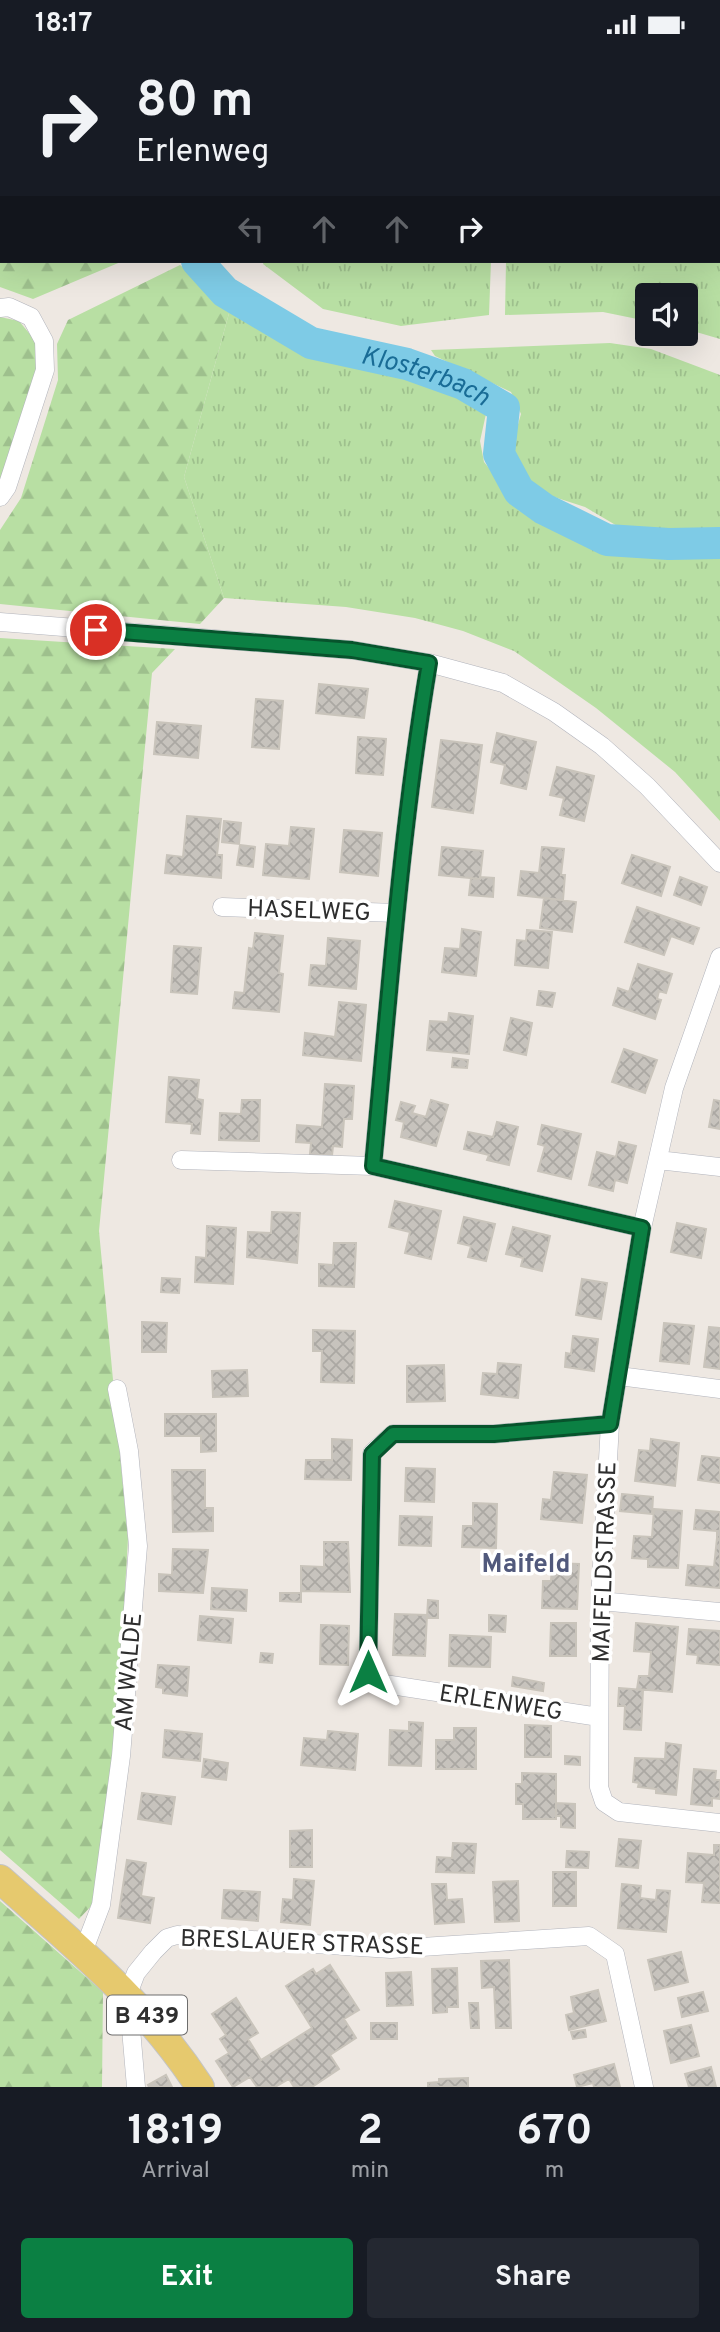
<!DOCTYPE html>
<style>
body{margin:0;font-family:Overpass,sans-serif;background:#242831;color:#f1f3f6;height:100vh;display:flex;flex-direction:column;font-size:26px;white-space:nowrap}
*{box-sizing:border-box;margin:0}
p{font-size:23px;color:#9ea1a6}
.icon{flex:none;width:38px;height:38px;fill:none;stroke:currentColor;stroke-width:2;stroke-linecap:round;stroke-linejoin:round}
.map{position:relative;height:2038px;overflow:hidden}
.details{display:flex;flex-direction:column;background:#171b24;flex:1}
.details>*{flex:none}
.guide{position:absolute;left:0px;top:0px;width:721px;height:214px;box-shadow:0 7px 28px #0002;background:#171b24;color:#f1f3f6;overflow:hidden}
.tools{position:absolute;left:635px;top:234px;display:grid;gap:14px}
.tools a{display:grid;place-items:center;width:63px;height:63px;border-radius:7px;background:#171b24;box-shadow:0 7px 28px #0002;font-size:35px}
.pin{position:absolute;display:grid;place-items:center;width:60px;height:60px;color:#fff;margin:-30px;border:4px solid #fff;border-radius:50%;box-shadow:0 2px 7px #0007}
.me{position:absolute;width:77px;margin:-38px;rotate:0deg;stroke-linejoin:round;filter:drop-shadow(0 0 5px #0008)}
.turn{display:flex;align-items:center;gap:24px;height:147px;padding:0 21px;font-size:32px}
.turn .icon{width:91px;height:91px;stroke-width:2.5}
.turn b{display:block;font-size:49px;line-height:60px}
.lanes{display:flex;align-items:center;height:66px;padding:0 21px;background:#0003;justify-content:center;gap:35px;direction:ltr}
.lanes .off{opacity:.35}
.eta{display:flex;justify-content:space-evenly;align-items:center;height:119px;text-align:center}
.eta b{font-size:42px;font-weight:700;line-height:49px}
.primary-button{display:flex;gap:14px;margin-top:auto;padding:14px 21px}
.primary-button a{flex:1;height:80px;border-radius:7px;background:#0b8043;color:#fff;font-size:28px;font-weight:700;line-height:80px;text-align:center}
.primary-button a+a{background:#242831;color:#f1f3f6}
.status{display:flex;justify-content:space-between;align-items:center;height:49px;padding:0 35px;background:#171b24;direction:ltr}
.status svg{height:19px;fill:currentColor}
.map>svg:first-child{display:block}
.grass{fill:url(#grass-tufts)}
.forest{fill:url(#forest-firs)}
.wetland{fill:url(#wetland-marsh)}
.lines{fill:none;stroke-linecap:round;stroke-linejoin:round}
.river{stroke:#7ecbe6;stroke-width:32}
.building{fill:url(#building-cross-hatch);stroke:#c9c4bb;stroke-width:2}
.minor-casing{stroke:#b2b4bc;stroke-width:19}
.primary-casing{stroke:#c4c4c4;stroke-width:30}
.minor{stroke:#fff;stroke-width:18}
.primary{stroke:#e6c96e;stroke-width:28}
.route-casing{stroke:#07532c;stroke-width:18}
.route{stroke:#0b8043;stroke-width:12}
.labels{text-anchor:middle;stroke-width:7;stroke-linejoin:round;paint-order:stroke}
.shield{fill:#fff;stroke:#6d6d6d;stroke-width:2}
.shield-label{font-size:23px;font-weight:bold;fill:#2e2e2e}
.street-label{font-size:24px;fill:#2e2e2e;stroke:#fff}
.water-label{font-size:26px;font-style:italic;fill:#196c96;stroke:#fff}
.neighbourhood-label{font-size:26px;font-weight:bold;fill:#51597c;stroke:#fff}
</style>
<div class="status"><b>18:17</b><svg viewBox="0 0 49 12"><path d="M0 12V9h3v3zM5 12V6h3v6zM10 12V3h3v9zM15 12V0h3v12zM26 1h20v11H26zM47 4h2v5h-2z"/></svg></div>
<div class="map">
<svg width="720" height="2038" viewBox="0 0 720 2038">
<defs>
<pattern id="grass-tufts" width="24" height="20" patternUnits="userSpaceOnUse" patternTransform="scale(1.75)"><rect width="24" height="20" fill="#b8dfa3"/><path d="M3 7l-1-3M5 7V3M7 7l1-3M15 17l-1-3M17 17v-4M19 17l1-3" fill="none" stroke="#9ec08d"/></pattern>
<pattern id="forest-firs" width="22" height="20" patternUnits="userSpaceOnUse" patternTransform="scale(1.75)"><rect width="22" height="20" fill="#b8dfa3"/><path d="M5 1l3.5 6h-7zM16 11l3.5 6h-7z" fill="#9ec08d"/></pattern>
<pattern id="wetland-marsh" width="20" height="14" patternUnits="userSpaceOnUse" patternTransform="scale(1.75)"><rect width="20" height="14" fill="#b8dfa3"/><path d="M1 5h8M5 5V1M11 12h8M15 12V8" fill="none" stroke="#9ec08d"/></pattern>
<pattern id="building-cross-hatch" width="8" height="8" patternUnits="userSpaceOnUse" patternTransform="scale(1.75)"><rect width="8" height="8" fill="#c7c3bd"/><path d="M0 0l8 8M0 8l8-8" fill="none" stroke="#aba8a3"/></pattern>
</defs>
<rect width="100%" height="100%" fill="#eee8e2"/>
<path class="grass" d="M433,0H720V290L686,280V247H648L647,272L603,263L505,266L506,212H719V2Z
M264,212H491L489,266L401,277L323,260L263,215Z
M231,257C268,278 305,300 346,314C361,319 378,318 394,321C425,328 460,346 486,365L480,392L484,413L520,457L536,469L571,479L582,489L596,496L617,500L720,501V772L675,723L596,659L514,602L463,582L415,569L346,558L224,549L184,428Z
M610,294L651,300L720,326V482L677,484L619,478L585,458L551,447L525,428L510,403L521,365L511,343L435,307L431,301Z"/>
<path class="forest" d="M0,0L29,2H2V212H123L33,250L0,238Z
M180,216L231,257L184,428L224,549L200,575L0,555V481L21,449L58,331L57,295L68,271Z
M0,268L19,272L39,296V315L0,432Z
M0,589L175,600L152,624L99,1182L128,1490L115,1710L93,1855L79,1870L0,1801Z
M0,1852L103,1943L102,2038H0Z"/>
<path class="wetland" d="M63,0H297L64,2Z"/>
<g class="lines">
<g class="river">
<path d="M38,0L44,2"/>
<path id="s1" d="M197,212L225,243L311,294L407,315L463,335L504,359L499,405L519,442L544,460L607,491L669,495L720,494"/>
</g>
</g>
<path class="building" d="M319,635L368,640L364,669L316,664Z
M256,650L283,652L279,700L252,698Z
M157,673L201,677L198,709L154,705Z
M497,684L536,693L526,740L501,734L505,716L491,713Z
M358,688L386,690L383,726L356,724Z
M441,691L482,696L473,764L432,758Z
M557,718L594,727L584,772L560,766L564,749L550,746Z
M187,767L221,770L217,806H222L221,829L165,824L167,806L183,808Z
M224,772L241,774L239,795L222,793Z
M291,778L314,780L309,830L263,826L266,795L289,797Z
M344,781L382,784L378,827L340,823Z
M240,796L255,798L253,818L237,816Z
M442,798L483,802L480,830L439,826Z
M542,798L564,800L561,826H565L563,851L518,846L521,822L539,824Z
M632,806L670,818L661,847L622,834Z
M480,828L494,829L493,848L469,846L471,829L480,830Z
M680,828L707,838L701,856L674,846Z
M544,849L576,853L572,883L540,879Z
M637,858L699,879L693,895L671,887L664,906L625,893Z
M462,880L481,883L476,927L442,923L445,899L460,900Z
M527,881L552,883L548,919L515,916L517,891L526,892Z
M255,884L283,887L279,924L283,925L279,963L233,959L235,943L244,944L249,899L253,900Z
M328,889L360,892L356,940L309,936L311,916L326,917Z
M174,897L201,899L197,945L171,943Z
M638,915L672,925L666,944L659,942L657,950L661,951L655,970L613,956L618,939L629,943Z
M539,942L555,944L552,958L537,956Z
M339,953L366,956L361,1012L303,1006L305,984L335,988Z
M449,964L473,967L469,1005L427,1001L430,972L448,973Z
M511,969L532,974L526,1006L504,1001Z
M624,1000L657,1011L645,1044L612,1033Z
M453,1009L468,1011L467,1019L452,1018Z
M169,1028L199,1031L197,1050L203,1051L200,1085L191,1084L192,1075L166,1073Z
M325,1035L354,1037L352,1070H344L342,1098L333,1097L332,1107L310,1105L311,1094L296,1093L297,1076L322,1078Z
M242,1051H260L259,1092L219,1091L220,1064L241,1065Z
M431,1051L448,1056L436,1097L401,1088L404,1073L396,1071L401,1053L415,1057L412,1064L426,1068Z
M714,1051L720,1052V1080L709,1078Z
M497,1073L518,1078L509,1116L487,1111L489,1106L464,1100L468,1083L493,1088Z
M542,1076L581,1085L571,1130L538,1122L545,1097L538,1095Z
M619,1093L636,1097L627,1134L615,1131L613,1142L589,1136L597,1103L616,1108Z
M395,1152L441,1162L431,1210L405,1204L410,1183L389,1178Z
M272,1163L300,1164L297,1214L247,1208L248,1183L271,1184Z
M464,1168L495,1175L486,1212L468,1208L471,1197L458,1194Z
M677,1174L706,1180L701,1209L671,1203Z
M207,1177L236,1179L233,1235L195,1233L196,1208L206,1209Z
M513,1178L550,1187L542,1222L521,1217L523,1209L506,1205Z
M334,1194H356L354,1238L319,1237V1215L333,1216Z
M162,1229L180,1230L179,1244L161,1243Z
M582,1230L607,1234L601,1270L576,1266Z
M142,1273L167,1274L166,1303H142Z
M664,1274L694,1277L689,1315L660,1312Z
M709,1278L720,1279V1320L704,1318Z
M313,1281L355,1282L354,1334L321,1333L322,1302H313Z
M573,1287L598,1290L594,1322L565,1318L566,1304L571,1305Z
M498,1314L521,1316L518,1349L481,1345L483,1324L497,1325Z
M444,1316L445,1352L407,1353V1317Z
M247,1321L248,1347L213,1348L212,1322Z
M165,1365H216V1402L201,1403V1387H165Z
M332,1390L352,1391L351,1431L305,1430L306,1411H332Z
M651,1390L679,1394L675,1437L635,1432L639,1401L650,1402Z
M702,1407L720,1409V1434L698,1431Z
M406,1419L435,1420L434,1453L405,1452Z
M172,1421H205V1459H213V1482L173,1483Z
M554,1423L587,1426L582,1474L541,1470L543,1450L551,1451Z
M622,1445L653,1448L652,1465L620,1462Z
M473,1454L497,1455L496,1499L462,1498L463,1477H473Z
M654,1460L682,1462L678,1519L648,1518V1510L632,1509L634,1487L652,1488Z
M696,1461L720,1463V1490L717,1489V1482L694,1480Z
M400,1467L432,1468L431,1497L399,1496Z
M717,1489L720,1490V1539L686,1536L688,1516L714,1518Z
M324,1493H348L350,1543L301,1542V1517L324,1518Z
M173,1500L208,1501L203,1544L159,1542V1525L172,1526Z
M552,1514L579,1515L577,1560L542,1559L543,1532H551Z
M212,1539L247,1541L246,1562L211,1560Z
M280,1544H301V1553L280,1552Z
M428,1551L438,1552V1569H427Z
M395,1565L427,1566L425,1607L393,1606Z
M489,1566L506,1567L505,1583L489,1582Z
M200,1567L233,1570L231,1594L198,1591Z
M551,1574H576V1607H550Z
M636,1574L678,1578L672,1643L637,1640L639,1627H649L651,1603L634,1602Z
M321,1576L349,1577L348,1616L320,1615Z
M689,1580L720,1582V1616L697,1614L698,1606L687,1605Z
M450,1586L491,1588L490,1618L449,1617Z
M261,1604L273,1605L272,1614L260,1613Z
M158,1616L189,1618L187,1647L163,1644V1639L156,1638Z
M513,1628L544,1634L543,1642L512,1637Z
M619,1639L643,1641L641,1681L624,1680L625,1657H618Z
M409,1673L423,1674L421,1717L389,1716L390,1681L409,1682Z
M525,1676L551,1677V1708H525Z
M454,1679H476V1720H436V1691H454Z
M165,1681L202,1685L200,1712L163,1708Z
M328,1682L358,1685L355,1721L301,1716L304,1689L327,1691Z
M666,1694L681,1696L676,1746L656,1744V1740L638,1738L639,1734L633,1733L635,1709L665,1710Z
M565,1707L580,1708V1716L565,1715Z
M204,1710L228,1714L226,1731L202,1728Z
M694,1720L716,1722L715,1731H720V1750L712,1749V1757L691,1755Z
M522,1724L556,1725V1770H523V1755H516V1735H522Z
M142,1744L175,1748L171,1775L138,1770Z
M556,1754L575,1755V1779L561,1778V1767H556Z
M312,1781V1818H290V1782Z
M619,1790L641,1792L638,1819L616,1817Z
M453,1794L476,1795L474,1824L436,1823L437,1808L452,1809Z
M714,1796H720V1854L702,1853L704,1834L686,1833L688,1804L714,1806Z
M567,1802L589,1803L588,1819L566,1818Z
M127,1811L146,1814L141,1847L154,1849L150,1874L118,1869Z
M553,1823H576V1857H553Z
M294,1830L314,1832L310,1876L281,1873L283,1850L293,1851Z
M518,1832L519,1872L495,1873L493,1833Z
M432,1835H446L447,1851L462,1850L464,1873L435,1875Z
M622,1835L641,1837L640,1849L656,1851L657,1841L670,1842L666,1883L618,1879Z
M224,1841L260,1843L258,1872L222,1869Z
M681,1903L688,1933L655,1941L648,1911Z
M509,1911L511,1979H496L494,1938L482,1939L481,1912Z
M330,1916L359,1961L344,1970L356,1989L330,2006L339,2020L312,2038H294L289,2030L275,2038H257L250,2028L233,2038L216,2012L229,2004L220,1990L226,1986L212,1965L236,1949L258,1984L248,1990L261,2011L312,1979L286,1937L313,1920L316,1925Z
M457,1919L458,1958H447V1963L433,1964L432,1920Z
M411,1923L413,1956L387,1957L386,1924Z
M598,1941L606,1972L569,1981L566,1966L574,1964L571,1948Z
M703,1943L708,1962L682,1968L678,1949Z
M469,1954H478L479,1979H471Z
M371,1974H397V1990H371Z
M691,1976L699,2007L671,2014L664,1982Z
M585,1981L586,1988L573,1990L571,1983Z
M614,2015L620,2038H594L593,2034L577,2038L574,2026Z
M711,2018L716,2038H689L685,2025Z
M166,2026L172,2038H149L148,2036Z
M468,2029V2038H428V2034L439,2033V2030Z"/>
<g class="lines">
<defs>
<path id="minor" d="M0,259L9,258L31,268L44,292L45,321L7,438L0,448
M0,573L352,601L429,614L503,634L554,663L602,697L647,737L720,814
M429,614C401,780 389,949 373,1117L642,1179
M222,858L396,864
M720,908L674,1039L642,1179L610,1375L600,1552L599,1738L604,1753L619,1763L720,1774
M181,1111L373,1117
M658,1111L720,1118
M619,1327L720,1340
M600,1552L720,1563
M599,1668L378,1634L368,1623L372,1404L393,1385H494L610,1375
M83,1903L101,1856L121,1707L138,1497L129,1402L117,1340
M136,2038L128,1945L136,1924L153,1903L167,1889L177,1886L391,1900L589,1887L615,1905L644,2038"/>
<path id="primary" d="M0,1830C75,1897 145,1953 200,2038"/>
</defs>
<use href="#minor" class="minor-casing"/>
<use href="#primary" class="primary-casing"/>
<use href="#minor" class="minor"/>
<use href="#primary" class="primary"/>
</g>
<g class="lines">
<defs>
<path id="route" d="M96,581L352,601L429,614C401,780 389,949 373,1117L642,1179L610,1375L494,1385H393L372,1405L368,1623"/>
</defs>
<use href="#route" class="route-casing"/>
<use href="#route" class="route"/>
</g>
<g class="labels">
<rect class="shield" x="107" y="1946.5" width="80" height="39" rx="5"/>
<g class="shield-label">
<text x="147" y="1974">B 439</text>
</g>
<g class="street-label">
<text transform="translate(309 861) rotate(2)" y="8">HASELWEG</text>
<text transform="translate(604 1513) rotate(-88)" y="8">MAIFELDSTRASSE</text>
<text transform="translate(128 1623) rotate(-85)" y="8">AM WALDE</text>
<text transform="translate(501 1653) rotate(9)" y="8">ERLENWEG</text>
<text transform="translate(302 1893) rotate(2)" y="8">BRESLAUER STRASSE</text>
</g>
<g class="water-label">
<text dy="9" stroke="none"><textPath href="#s1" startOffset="261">Klosterbach</textPath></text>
</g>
<g class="neighbourhood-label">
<text x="526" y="1523">Maifeld</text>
</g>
</g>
</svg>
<div class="tools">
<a><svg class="icon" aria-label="sound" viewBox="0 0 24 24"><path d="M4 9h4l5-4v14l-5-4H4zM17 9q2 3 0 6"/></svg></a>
</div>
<div class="pin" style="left:96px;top:581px;background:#d93025"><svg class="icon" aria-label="arrive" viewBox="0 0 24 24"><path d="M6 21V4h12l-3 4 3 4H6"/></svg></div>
<svg class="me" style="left:368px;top:1623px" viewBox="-20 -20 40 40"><path d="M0-17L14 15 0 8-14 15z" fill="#0b8043" stroke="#fff" stroke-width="4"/></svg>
<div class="guide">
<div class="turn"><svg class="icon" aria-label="right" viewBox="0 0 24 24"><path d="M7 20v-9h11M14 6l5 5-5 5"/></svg><div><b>80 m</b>Erlenweg</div></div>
<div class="lanes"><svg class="icon off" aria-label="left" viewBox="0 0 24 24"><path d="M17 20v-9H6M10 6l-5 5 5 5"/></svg><svg class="icon off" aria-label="ahead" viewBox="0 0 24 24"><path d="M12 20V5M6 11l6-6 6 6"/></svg><svg class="icon off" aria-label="ahead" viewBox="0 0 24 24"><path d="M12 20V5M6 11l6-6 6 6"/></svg><svg class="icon" aria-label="right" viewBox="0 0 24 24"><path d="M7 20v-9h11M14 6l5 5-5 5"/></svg></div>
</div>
</div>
<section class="details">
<div class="eta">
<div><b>18:19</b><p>Arrival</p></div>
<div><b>2</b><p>min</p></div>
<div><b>670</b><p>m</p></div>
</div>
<div class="primary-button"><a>Exit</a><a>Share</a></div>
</section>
